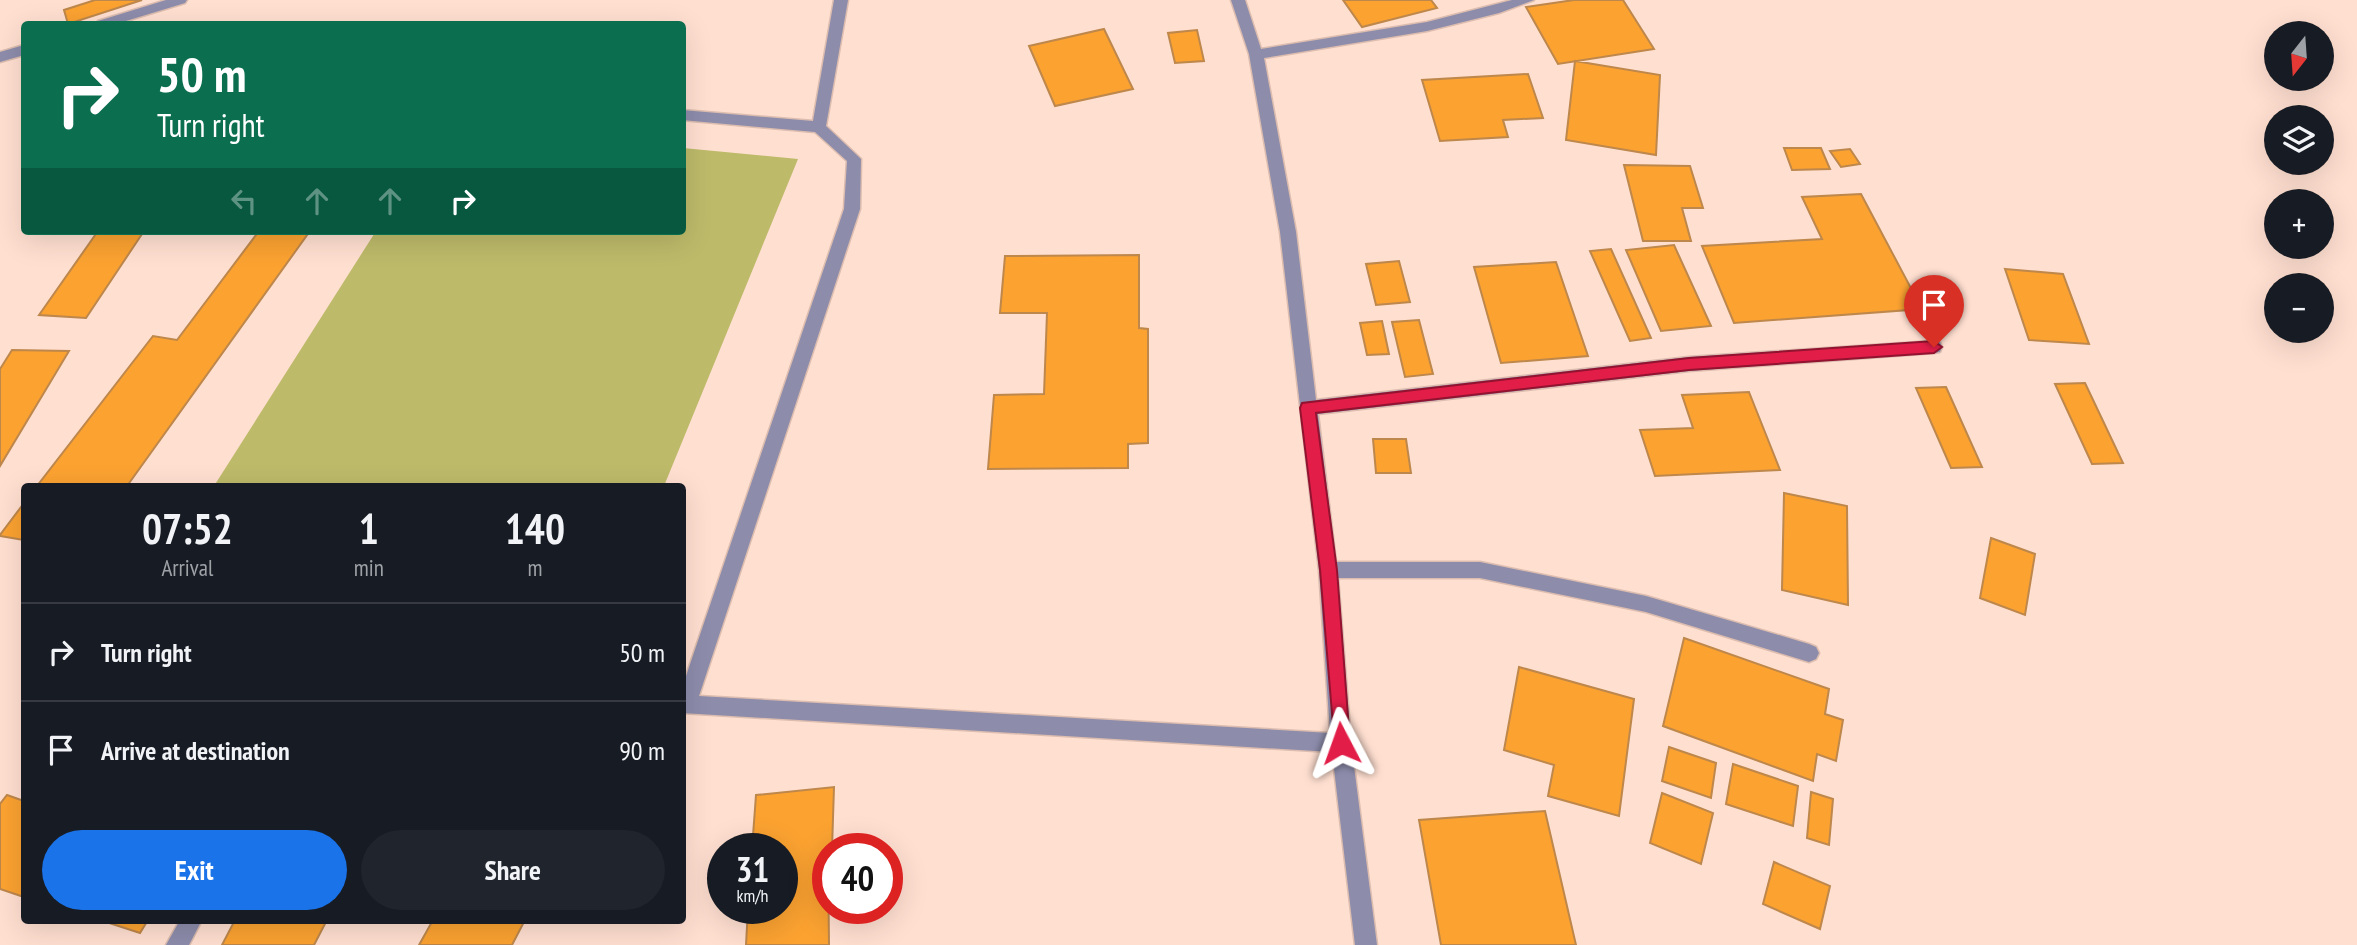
<!DOCTYPE html>
<meta charset="utf-8">
<style>
body{margin:0;font-family:"PT Sans Narrow",sans-serif;background:#20242c;color:#f1f3f6;height:100vh;display:flex;flex-direction:column;font-size:26px;white-space:nowrap}
*{box-sizing:border-box;margin:0}
p{font-size:23px;color:#9ea1a6}
.icon{flex:none;width:38px;height:38px;fill:none;stroke:currentColor;stroke-width:2;stroke-linecap:round;stroke-linejoin:round}
.map{position:relative;flex:1;overflow:hidden}
.details{position:absolute;left:21px;top:483px;width:665px;height:441px;display:flex;flex-direction:column;background:#171b24;border-radius:7px;box-shadow:0 7px 28px #0002}
.details>*{flex:none}
.hud{position:absolute;left:21px;top:21px;width:665px;height:214px;border-radius:7px;box-shadow:0 7px 28px #0002;background:#0b6e4f;color:#fff;overflow:hidden}
.needle{width:46px;rotate:197deg}
.buttons{position:absolute;left:2264px;top:21px;display:grid;gap:14px}
.buttons a{display:grid;place-items:center;width:70px;height:70px;border-radius:50%;background:#171b24;box-shadow:0 7px 28px #0002;font-size:35px}
.speed{position:absolute;left:707px;top:833px;display:flex;gap:14px;font-size:35px;font-weight:700;text-align:center}
.speed>*{display:grid;place-content:center;width:91px;height:91px;border-radius:50%;background:#171b24;box-shadow:0 7px 28px #0002;line-height:1}
.speed small{font-size:18px;font-weight:400}
.speed .limit{border:10px solid #d22;background:#fff;color:#111}
.pin{position:absolute;display:grid;place-items:center;width:60px;height:60px;color:#fff;margin:-72px -30px;border-radius:50% 50% 50% 0;rotate:-45deg;box-shadow:0 0 7px #0007}
.pin .icon{rotate:45deg}
.me{position:absolute;width:77px;margin:-38px;rotate:356deg;stroke-linejoin:round;filter:drop-shadow(0 0 5px #0008)}
.turn{display:flex;align-items:center;gap:24px;height:147px;padding:0 21px;font-size:32px}
.turn .icon{width:91px;height:91px;stroke-width:2.5}
.turn b{display:block;font-size:49px;line-height:60px}
.lanes{display:flex;align-items:center;height:66px;padding:0 21px;background:#0003;justify-content:center;gap:35px;direction:ltr}
.lanes .off{opacity:.35}
.eta{display:flex;justify-content:space-evenly;align-items:center;height:119px;text-align:center}
.eta b{font-size:42px;font-weight:700;line-height:49px}
.cta{display:flex;gap:14px;margin-top:auto;padding:14px 21px}
.cta a{flex:1;height:80px;border-radius:42px;background:#1a73e8;color:#fff;font-size:28px;font-weight:700;line-height:80px;text-align:center}
.cta a+a{background:#20242c;color:#f1f3f6}
ul{padding:0;list-style:none}
li{display:flex;align-items:center;gap:21px;height:98px;padding:0 21px;border-top:2px solid #363941}
li div{flex:1}
li b{display:block;font-size:26px}
li em{font-style:normal}
.map>svg:first-child{display:block}
.green{fill:#bdba6a}
.building{fill:#fba231;stroke:#be874b;stroke-width:2}
.lines{fill:none;stroke-linecap:round;stroke-linejoin:round}
.minor-casing{stroke:#dcbdaf;stroke-width:3}
.minor{fill:#8d8cab;fill-rule:evenodd}
.route{fill:#e11d48;stroke:#92132f;stroke-width:2}
</style>
<div class="map">
<svg width="2357" height="945" viewBox="0 0 2357 945">
<rect width="100%" height="100%" fill="#ffdfd0"/>
<path class="green" d="M683,148L798,159L664,486H214L376,231H682Z"/>
<path class="building" d="M95,0H142L68,24L64,10Z
M1343,0H1431L1437,8L1362,27Z
M1574,0H1623L1654,49L1558,64L1526,7Z
M1104,29L1133,89L1055,106L1029,46Z
M1197,30L1204,61L1175,63L1168,33Z
M1575,61L1660,75L1656,155L1566,140Z
M1528,74L1543,118L1503,120L1508,137L1440,141L1422,80Z
M1784,148H1821L1830,169L1792,170Z
M1850,149L1860,164L1841,167L1830,151Z
M1624,165L1690,166L1703,208H1682L1691,241H1643Z
M1861,194L1922,309L1734,323L1702,246L1822,239L1802,197Z
M98,231H144L86,318L39,315Z
M259,231H310L127,486H37L153,336L177,340Z
M1674,245L1711,326L1661,331L1626,250Z
M1611,249L1651,338L1630,341L1590,251Z
M1139,255V328L1148,329V443L1128,444V468L988,469L994,395L1044,394L1047,313H1000L1005,256Z
M1399,261L1410,302L1376,305L1366,264Z
M1556,262L1588,356L1501,363L1474,267Z
M2005,269L2063,274L2089,344L2029,340Z
M1419,320L1433,374L1405,377L1392,322Z
M1382,321L1389,354L1367,355L1360,323Z
M12,350L69,351L0,466V369Z
M2085,383L2123,463L2092,464L2055,384Z
M1946,387L1982,467L1951,468L1916,388Z
M1749,392L1780,470L1655,476L1640,430L1693,428L1682,395Z
M1373,439H1406L1411,473H1376Z
M1784,493L1847,506L1848,605L1782,590Z
M24,503V540L0,536V535Z
M1991,538L2035,554L2025,615L1980,598Z
M1684,638L1829,689L1825,714L1843,720L1836,761L1817,754L1813,781L1663,726Z
M1519,667L1634,699L1619,816L1548,796L1554,765L1504,750Z
M1669,747L1716,763L1711,798L1662,781Z
M1733,764L1798,786L1793,826L1726,804Z
M834,787L832,849H828L829,945H746L748,908H782V849H752L756,795Z
M1811,792L1833,799L1829,845L1807,838Z
M1662,793L1713,813L1701,864L1650,843Z
M7,795L24,801V897L0,889V804Z
M1545,811L1576,945H1441L1419,820Z
M1774,862L1830,886L1820,929L1763,904Z
M100,920H148L140,933Z
M235,920H327L314,945H222Z
M433,920H525L512,945H419Z"/>
<g class="lines">
<defs>
<path id="minor" d="M166,0H187L185,3L116,24H96L98,21Z
M834,0H848L826,126L861,159L860,209L699,696L1330,733L1319,570L1280,232L1249,54L1231,0H1245L1261,49L1427,22L1512,0H1534L1499,13L1427,31L1264,58L1296,232L1316,400L1689,357L1934,341L1940,342L1942,347L1940,352L1934,353L1689,371L1318,414L1336,562H1480L1646,596L1809,644L1816,647L1819,653L1816,659L1809,662L1646,612L1480,578H1338L1351,743L1377,945H1355L1332,752L682,713V688L844,209L847,161L815,132L682,120V110L813,121Z
M24,45V55L0,62V52Z
M180,920H202L189,945H166Z"/>
</defs>
<use href="#minor" class="minor-casing"/>
<use href="#minor" class="minor"/>
</g>
<path class="route" d="M1934,341L1942,347L1934,353L1689,370L1316,413L1337,570L1350,743L1348,749L1341,752L1335,749L1320,570L1300,408L1302,403L1689,358Z"/>
</svg>
<div class="buttons">
<a><svg class="needle" viewBox="-14 -14 28 28"><path d="M0-13l5 13h-10z" fill="#e53935"/><path d="M0 13l5-13h-10z" fill="#9ea1a6"/></svg></a>
<a><svg class="icon" aria-label="layers" viewBox="0 0 24 24"><path d="M12 4l9 5-9 5-9-5zM3 14l9 5 9-5"/></svg></a>
<a>+</a>
<a>−</a>
</div>
<div class="speed"><div>31<small>km/h</small></div><div class="limit">40</div></div>
<div class="pin" style="left:1934px;top:347px;background:#d93025"><svg class="icon" aria-label="arrive" viewBox="0 0 24 24"><path d="M6 21V4h12l-3 4 3 4H6"/></svg></div>
<svg class="me" style="left:1341px;top:743px" viewBox="-20 -20 40 40"><path d="M0-17L14 15 0 8-14 15z" fill="#e11d48" stroke="#fff" stroke-width="4"/></svg>
<div class="hud">
<div class="turn"><svg class="icon" aria-label="right" viewBox="0 0 24 24"><path d="M7 20v-9h11M14 6l5 5-5 5"/></svg><div><b>50 m</b>Turn right</div></div>
<div class="lanes"><svg class="icon off" aria-label="left" viewBox="0 0 24 24"><path d="M17 20v-9H6M10 6l-5 5 5 5"/></svg><svg class="icon off" aria-label="ahead" viewBox="0 0 24 24"><path d="M12 20V5M6 11l6-6 6 6"/></svg><svg class="icon off" aria-label="ahead" viewBox="0 0 24 24"><path d="M12 20V5M6 11l6-6 6 6"/></svg><svg class="icon" aria-label="right" viewBox="0 0 24 24"><path d="M7 20v-9h11M14 6l5 5-5 5"/></svg></div>
</div>
<section class="details">
<div class="eta">
<div><b>07:52</b><p>Arrival</p></div>
<div><b>1</b><p>min</p></div>
<div><b>140</b><p>m</p></div>
</div>
<ul>
<li><svg class="icon" aria-label="right" viewBox="0 0 24 24"><path d="M7 20v-9h11M14 6l5 5-5 5"/></svg><div><b>Turn right</b></div><em>50 m</em></li>
<li><svg class="icon" aria-label="arrive" viewBox="0 0 24 24"><path d="M6 21V4h12l-3 4 3 4H6"/></svg><div><b>Arrive at destination</b></div><em>90 m</em></li>
</ul>
<div class="cta"><a>Exit</a><a>Share</a></div>
</section>
</div>
